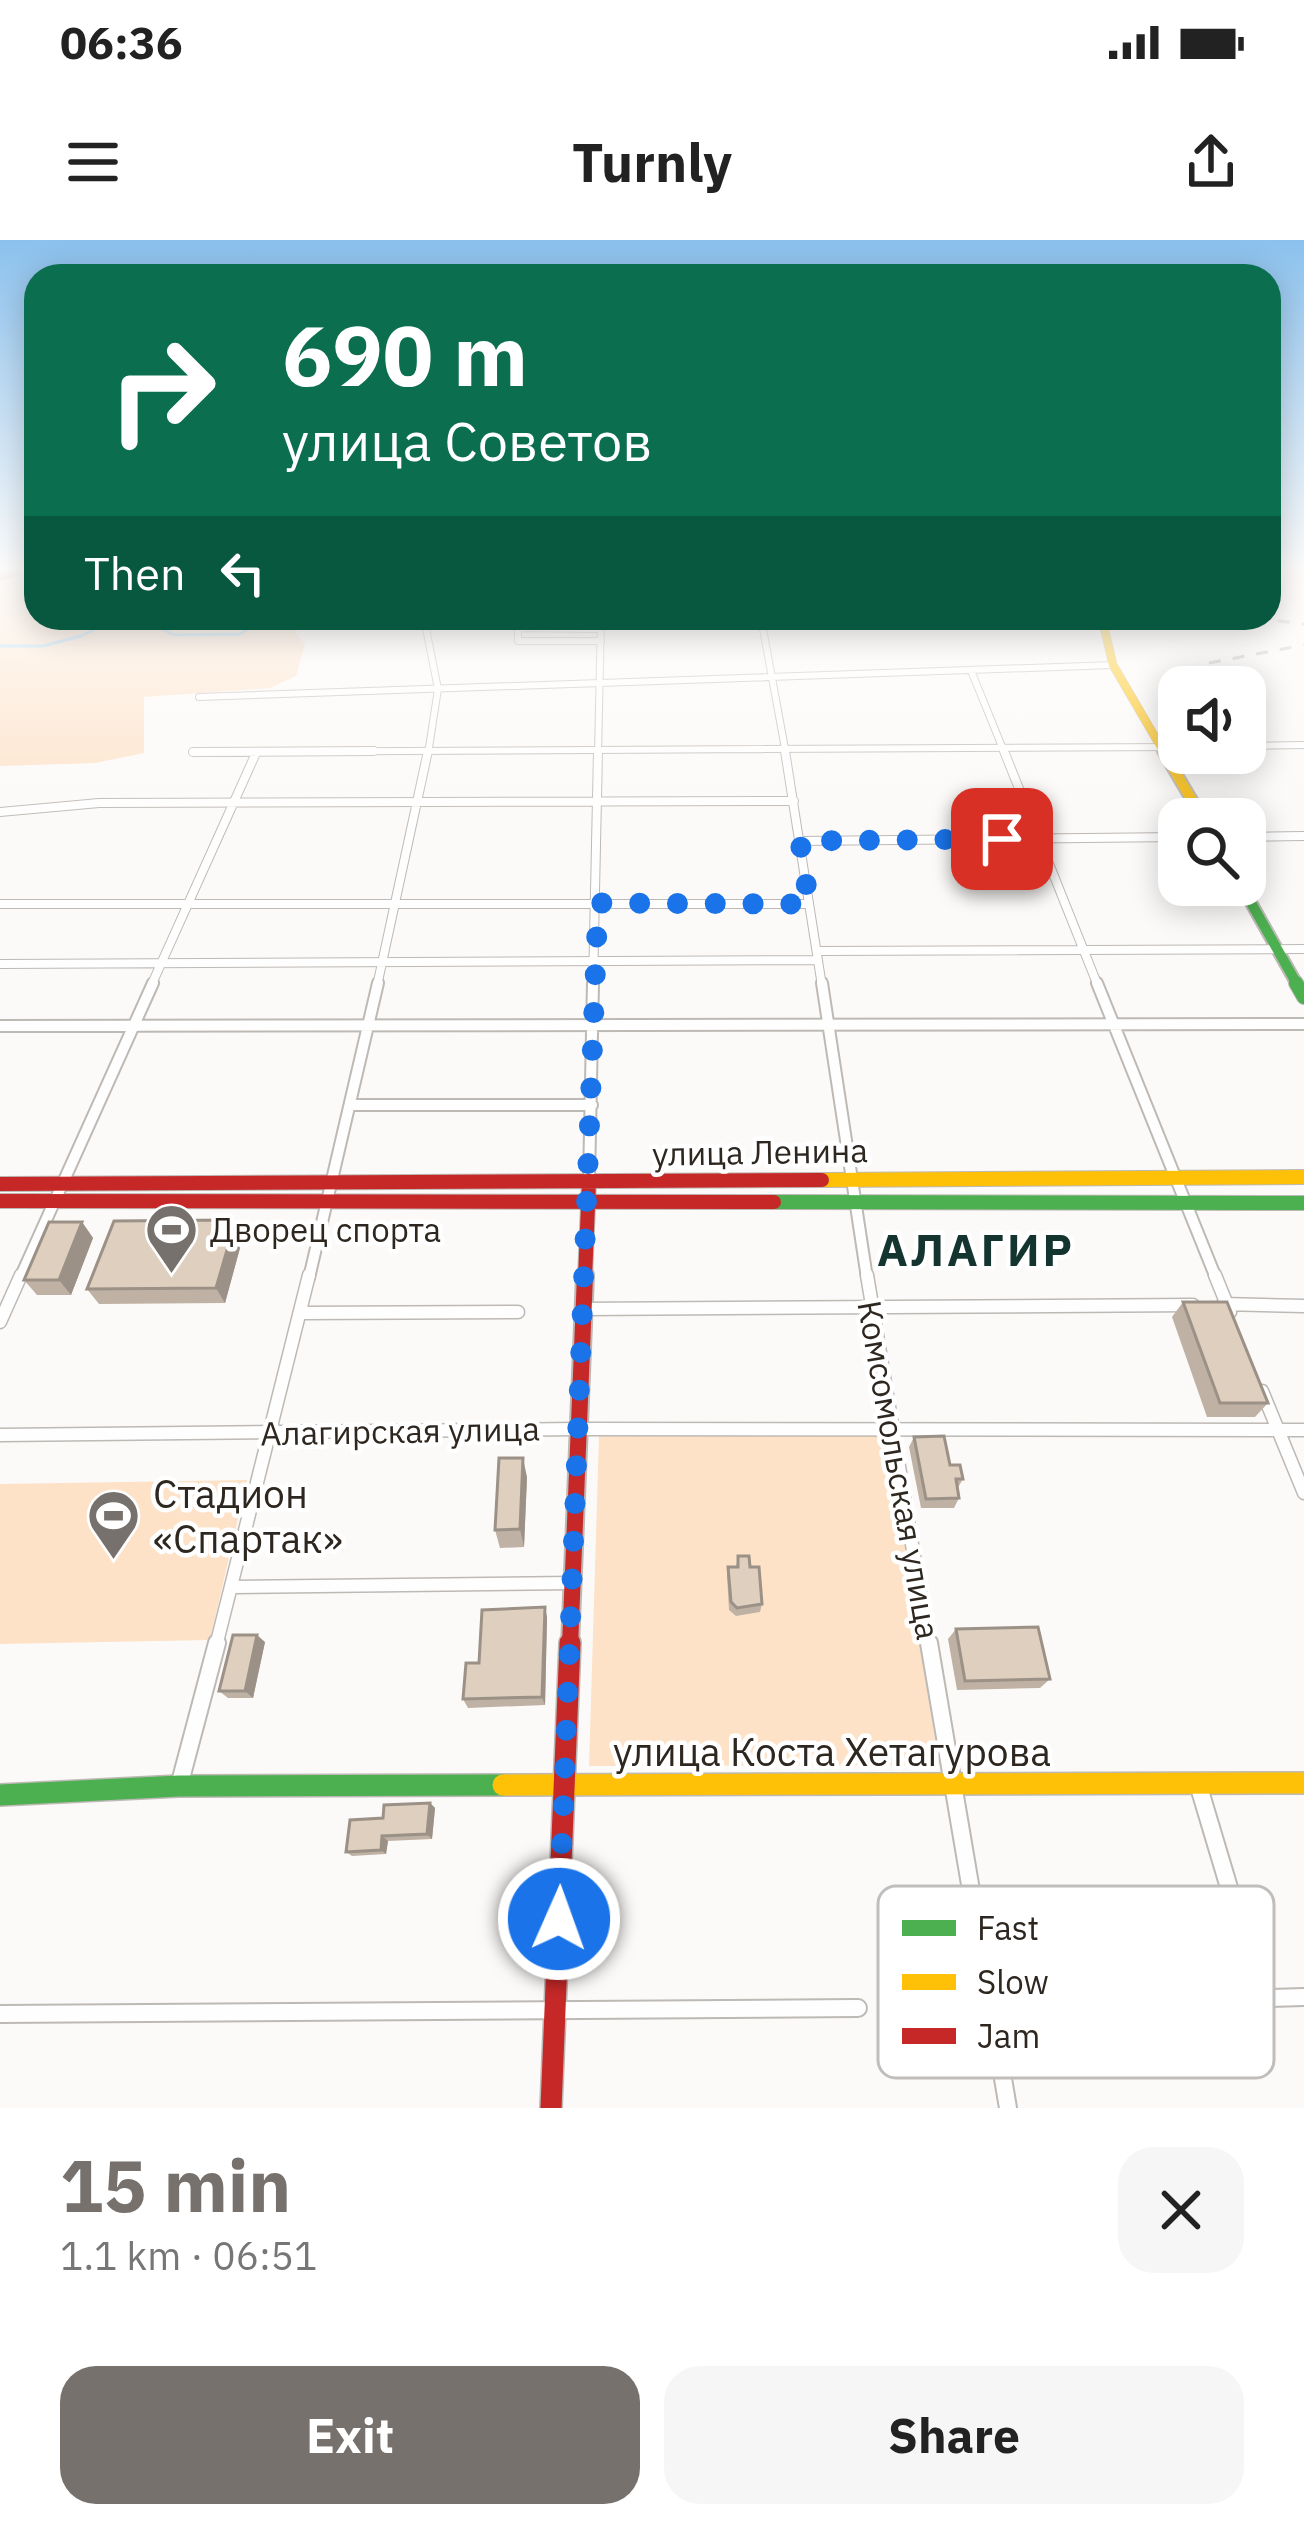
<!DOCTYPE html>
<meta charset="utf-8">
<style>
body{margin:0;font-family:"IBM Plex Sans",sans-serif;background:#f6f6f6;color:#222;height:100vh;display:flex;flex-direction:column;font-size:45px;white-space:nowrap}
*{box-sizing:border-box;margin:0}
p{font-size:39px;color:#767676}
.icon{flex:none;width:66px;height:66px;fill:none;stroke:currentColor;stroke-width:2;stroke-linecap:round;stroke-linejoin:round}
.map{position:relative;height:1868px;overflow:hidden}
.drawer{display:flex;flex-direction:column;background:#fff;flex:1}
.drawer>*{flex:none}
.banner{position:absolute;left:24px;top:24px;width:1257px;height:366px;border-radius:36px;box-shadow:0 6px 30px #0003;background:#0b6e4f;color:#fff;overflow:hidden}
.fabs{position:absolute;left:1158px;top:426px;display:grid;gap:24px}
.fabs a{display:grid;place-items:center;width:108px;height:108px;border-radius:24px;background:#fff;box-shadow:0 6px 30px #0003;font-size:60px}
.pin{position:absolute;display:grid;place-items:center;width:102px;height:102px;color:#fff;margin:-51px;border-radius:24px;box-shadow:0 6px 18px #0006}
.me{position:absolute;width:132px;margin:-66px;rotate:2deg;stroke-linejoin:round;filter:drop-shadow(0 0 9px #0008)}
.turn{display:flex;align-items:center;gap:42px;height:252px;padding:0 60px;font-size:54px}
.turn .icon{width:156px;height:156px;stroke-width:2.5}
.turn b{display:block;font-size:84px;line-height:102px}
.then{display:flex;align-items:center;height:114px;padding:0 60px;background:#0003;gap:24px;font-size:45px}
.round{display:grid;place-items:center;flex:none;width:126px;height:126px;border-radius:36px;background:#f6f6f6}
.headline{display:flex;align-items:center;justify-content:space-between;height:204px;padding:0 60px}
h1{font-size:72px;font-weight:800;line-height:90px;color:#76716c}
.primary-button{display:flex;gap:24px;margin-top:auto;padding:24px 60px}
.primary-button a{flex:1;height:138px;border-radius:36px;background:#76716c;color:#fff;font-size:48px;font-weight:800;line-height:138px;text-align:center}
.primary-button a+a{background:#f6f6f6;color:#222}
.status{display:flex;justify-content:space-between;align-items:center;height:84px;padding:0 60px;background:#fff;direction:ltr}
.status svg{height:33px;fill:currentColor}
header{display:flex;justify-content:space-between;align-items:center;height:156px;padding:0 60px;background:#fff;font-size:54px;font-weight:800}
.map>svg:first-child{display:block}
.green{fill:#fde2c8}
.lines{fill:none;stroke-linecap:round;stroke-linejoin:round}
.stream{stroke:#9fd4f4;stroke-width:3}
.street-far4-casing{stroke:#bdb9b5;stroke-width:8}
.street-far3-casing{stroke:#bdb9b5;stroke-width:10}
.street-far2-casing{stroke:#bdb9b5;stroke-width:14}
.street-far1-casing{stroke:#bdb9b5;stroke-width:15}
.street-casing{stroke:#bdb9b5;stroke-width:20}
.fast-far2-casing{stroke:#bdb9b5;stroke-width:14}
.fast-far1-casing{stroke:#bdb9b5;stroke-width:16}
.fast-casing{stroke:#bdb9b5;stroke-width:24}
.slow-far3-casing{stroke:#bdb9b5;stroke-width:9}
.slow-far2-casing{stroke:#bdb9b5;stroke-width:14}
.slow-far1-casing{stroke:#bdb9b5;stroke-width:16}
.slow-casing{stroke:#bdb9b5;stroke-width:24}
.jam-far3-casing{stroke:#bdb9b5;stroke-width:9}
.jam-far2-casing{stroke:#bdb9b5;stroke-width:16}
.jam-far1-casing{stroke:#bdb9b5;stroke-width:20}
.jam-casing{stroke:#bdb9b5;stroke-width:24}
.street-far4{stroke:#fffefe;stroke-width:6}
.street-far3{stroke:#fffefe;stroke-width:8}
.street-far2{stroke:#fffefe;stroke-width:10}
.street-far1{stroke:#fffefe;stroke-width:12}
.street{stroke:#fffefe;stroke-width:16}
.fast-far2{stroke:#4caf50;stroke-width:10}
.fast-far1{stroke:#4caf50;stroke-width:14}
.fast{stroke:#4caf50;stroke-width:21}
.slow-far3{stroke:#ffc107;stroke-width:8}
.slow-far2{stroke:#ffc107;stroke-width:10}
.slow-far1{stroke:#ffc107;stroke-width:14}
.slow{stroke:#ffc107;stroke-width:21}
.jam-far3{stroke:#c62828;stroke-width:8}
.jam-far2{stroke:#c62828;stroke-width:14}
.jam-far1{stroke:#c62828;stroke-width:16}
.jam{stroke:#c62828;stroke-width:21}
.rail{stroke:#bfbebd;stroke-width:3;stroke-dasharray:12 12;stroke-linecap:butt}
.wall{fill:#bfb2a4}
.shaded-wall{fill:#9b9186}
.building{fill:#decfbf;stroke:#9b9186;stroke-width:3}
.route{stroke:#1a73e8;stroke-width:21;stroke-dasharray:0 37.8}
.labels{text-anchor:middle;stroke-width:9;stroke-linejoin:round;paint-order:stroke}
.street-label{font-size:33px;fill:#2e2720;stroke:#fff}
.poi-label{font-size:33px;fill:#2e2720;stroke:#fff;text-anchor:start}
.near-poi-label{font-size:39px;fill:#2e2720;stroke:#fff;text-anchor:start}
.near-street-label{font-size:39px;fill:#2e2720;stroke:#fff}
.district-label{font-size:45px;font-weight:bold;letter-spacing:3px;fill:#13342f;stroke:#fff}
.key{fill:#fff;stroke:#c0bebc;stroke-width:3}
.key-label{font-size:33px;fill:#2e2720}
</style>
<div class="status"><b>06:36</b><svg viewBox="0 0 49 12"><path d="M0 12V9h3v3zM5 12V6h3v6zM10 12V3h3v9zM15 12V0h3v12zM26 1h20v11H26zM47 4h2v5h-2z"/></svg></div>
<header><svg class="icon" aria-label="menu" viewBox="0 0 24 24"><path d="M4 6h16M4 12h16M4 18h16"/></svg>Turnly<svg class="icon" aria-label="share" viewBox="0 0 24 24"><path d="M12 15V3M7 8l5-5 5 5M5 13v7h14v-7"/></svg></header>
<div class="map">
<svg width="1304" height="1868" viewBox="0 0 1304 1868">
<rect width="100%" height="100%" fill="#fcfaf8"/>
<path class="green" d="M36,330V378H296V393L305,404L296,436L270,448L144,457V513L95,523L0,526V343Z
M888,1194L939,1525L589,1526L599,1195Z
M247,1240L210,1400L0,1404V1244Z"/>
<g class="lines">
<path class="stream" d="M0,406H43L81,396L114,380L151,384L174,395L240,394L267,378"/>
<defs>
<path id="street-far4" d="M424,378L438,449L428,514
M518,378V401H601
M761,378L786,514
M518,388L601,389
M972,433L1005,514
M199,457L1113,425
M1245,506L1304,505
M193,512L1179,507
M598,514L601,378"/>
<path id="street-far3" d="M785,511L822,746
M1004,511L1098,746
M193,512L374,511
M0,572L99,563L794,561
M1245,597L1304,596
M800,601L1179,597
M0,664H809
M817,711L1304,709
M0,724L818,720
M151,746L256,513
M377,746L428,511
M593,746L598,511"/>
<path id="street-far2" d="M822,743L867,1038
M1097,743L1216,1038
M0,786L1304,784
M350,865H592
M589,941L593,743
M20,1038L153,743
M309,1038L378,743"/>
<path id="street-far1" d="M867,1035L929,1406
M1215,1035L1230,1072
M1223,1064L1304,1066
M582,1069L1193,1065
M301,1073L518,1072
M0,1082L21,1035
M1262,1151L1304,1253
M0,1195L577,1189L1304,1190
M232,1347L573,1343
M216,1406L309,1035"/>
<path id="street" d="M929,1403L1008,1868
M1198,1544L1262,1758
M179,1546L217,1403
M1155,1761L1304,1757
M0,1774L858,1768"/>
<path id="fast-far2" d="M1241,645L1298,746"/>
<path id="fast-far1" d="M1296,743L1304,757
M774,962L1304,963"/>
<path id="fast" d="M0,1555L179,1546L503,1545"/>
<path id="slow-far3" d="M1102,378L1113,425L1165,514"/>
<path id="slow-far2" d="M1163,511L1203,579"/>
<path id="slow-far1" d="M822,940L1304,937"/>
<path id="slow" d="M503,1545L1304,1543"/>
<path id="jam-far3" d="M0,337L27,329"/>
<path id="jam-far2" d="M0,944L822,940
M0,961L774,962
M585,1038L589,941"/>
<path id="jam-far1" d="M570,1406L585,1035"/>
<path id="jam" d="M551,1868L570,1403"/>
</defs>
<use href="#street-far4" class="street-far4-casing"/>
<use href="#street-far3" class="street-far3-casing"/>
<use href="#street-far2" class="street-far2-casing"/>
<use href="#street-far1" class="street-far1-casing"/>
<use href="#street" class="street-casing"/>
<use href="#fast-far2" class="fast-far2-casing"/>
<use href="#fast-far1" class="fast-far1-casing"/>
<use href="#fast" class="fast-casing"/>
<use href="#slow-far3" class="slow-far3-casing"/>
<use href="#slow-far2" class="slow-far2-casing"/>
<use href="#slow-far1" class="slow-far1-casing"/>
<use href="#slow" class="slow-casing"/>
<use href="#jam-far3" class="jam-far3-casing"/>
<use href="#jam-far2" class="jam-far2-casing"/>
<use href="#jam-far1" class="jam-far1-casing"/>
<use href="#jam" class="jam-casing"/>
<use href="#street-far4" class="street-far4"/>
<use href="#street-far3" class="street-far3"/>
<use href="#street-far2" class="street-far2"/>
<use href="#street-far1" class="street-far1"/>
<use href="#street" class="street"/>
<use href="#fast-far2" class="fast-far2"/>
<use href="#fast-far1" class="fast-far1"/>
<use href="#fast" class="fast"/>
<use href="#slow-far3" class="slow-far3"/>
<use href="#slow-far2" class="slow-far2"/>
<use href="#slow-far1" class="slow-far1"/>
<use href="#slow" class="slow"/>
<use href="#jam-far3" class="jam-far3"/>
<use href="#jam-far2" class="jam-far2"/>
<use href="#jam-far1" class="jam-far1"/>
<use href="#jam" class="jam"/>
<path class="rail" d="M1254,378L1304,384
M1209,423L1304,405"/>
</g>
<path class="wall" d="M226,980L240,1008L225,1063L99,1064L87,1049Z
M82,982L93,998L71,1055H37L24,1040Z
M1183,1062L1268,1163L1255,1177H1207L1172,1077Z
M914,1197L950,1225L963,1239L957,1249L959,1258L954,1268H921L909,1207Z
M527,1237L524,1307L500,1308L495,1290Z
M738,1316L750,1327L762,1364L760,1372L736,1376L729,1370L727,1335L728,1327H736Z
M545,1367L547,1378L545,1465L468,1468L463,1459L479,1423Z
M956,1389L1050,1439L1040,1448L957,1450L948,1399Z
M265,1402L253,1458H228L219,1451Z
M430,1563L435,1568L432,1599L388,1601L386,1614L352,1616L346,1612L383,1578Z"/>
<path class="shaded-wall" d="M226,980L240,1008L225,1063L216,1048L222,993Z
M82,982L93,998L71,1055L59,1040Z
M523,1218L527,1237L524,1307L520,1289Z
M545,1367L547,1378L545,1465L542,1457Z
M257,1395L265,1402L253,1458L245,1451Z
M430,1563L435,1568L432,1599L427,1594Z
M382,1596L388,1601L386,1614L381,1610Z"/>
<path class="building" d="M226,980L222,993H232L216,1048L87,1049L114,981Z
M49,982H82L59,1040H24Z
M1183,1062H1227L1268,1163H1220Z
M944,1196L950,1225H960L963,1239H956L959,1258L926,1259L914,1197Z
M499,1218H523L520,1289L495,1290Z
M738,1316H749L750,1327H759L762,1364L737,1368L731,1362L728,1327H738Z
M545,1367L542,1457L463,1459L466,1423H479L482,1370Z
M1038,1387L1050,1439L965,1441L956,1389Z
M233,1395H257L245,1451H219Z
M430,1563L427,1594L382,1596L381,1610L346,1612L350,1580L383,1578L384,1565Z"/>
<linearGradient id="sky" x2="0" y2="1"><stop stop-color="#8bc1ed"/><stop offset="0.56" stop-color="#fefdfc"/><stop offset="1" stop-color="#fefdfc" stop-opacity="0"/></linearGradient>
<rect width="1304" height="590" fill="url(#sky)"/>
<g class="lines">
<path class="route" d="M559,1679L598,663L809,664L800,601L1002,599"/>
</g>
<defs>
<symbol id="stadium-pin" viewBox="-11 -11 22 30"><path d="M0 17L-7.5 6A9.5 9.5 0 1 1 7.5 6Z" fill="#76716c" stroke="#fff"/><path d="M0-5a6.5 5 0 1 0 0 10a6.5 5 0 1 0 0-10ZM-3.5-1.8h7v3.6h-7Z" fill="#fff"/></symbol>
</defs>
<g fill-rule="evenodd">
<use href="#stadium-pin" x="142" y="960" width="59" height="81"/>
<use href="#stadium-pin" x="84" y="1246" width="59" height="81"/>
</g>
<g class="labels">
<g class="street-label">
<text transform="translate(760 912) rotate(-1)" y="12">улица Ленина</text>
<text transform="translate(400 1191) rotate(-1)" y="12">Алагирская улица</text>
<text transform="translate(899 1230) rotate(80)" y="12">Комсомольская улица</text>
</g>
<g class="poi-label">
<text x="210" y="1002">Дворец спорта</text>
</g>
<g class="near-poi-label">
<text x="153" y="1268">Стадион<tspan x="153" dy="45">«Спартак»</tspan></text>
</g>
<g class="near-street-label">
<text x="832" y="1526">улица Коста Хетагурова</text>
</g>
<g class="district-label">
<text x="976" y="1026">АЛАГИР</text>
</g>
</g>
<rect x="878" y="1646" width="396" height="192" rx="18" class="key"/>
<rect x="902" y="1680" width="54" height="16" fill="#4caf50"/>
<rect x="902" y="1734" width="54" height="16" fill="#ffc107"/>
<rect x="902" y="1788" width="54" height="16" fill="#c62828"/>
<g class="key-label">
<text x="977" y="1700">Fast</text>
<text x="977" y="1754">Slow</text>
<text x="977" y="1808">Jam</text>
</g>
</svg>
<div class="fabs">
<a><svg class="icon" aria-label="sound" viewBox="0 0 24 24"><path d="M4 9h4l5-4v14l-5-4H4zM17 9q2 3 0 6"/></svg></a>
<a><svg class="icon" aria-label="search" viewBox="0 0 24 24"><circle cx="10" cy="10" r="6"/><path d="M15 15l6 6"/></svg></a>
</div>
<div class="pin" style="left:1002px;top:599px;background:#d93025"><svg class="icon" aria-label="arrive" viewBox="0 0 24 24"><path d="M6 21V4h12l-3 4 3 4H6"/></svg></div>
<svg class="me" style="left:559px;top:1679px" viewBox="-20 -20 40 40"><circle r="17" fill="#1a73e8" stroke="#fff" stroke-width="3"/><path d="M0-11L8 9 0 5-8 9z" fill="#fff"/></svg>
<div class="banner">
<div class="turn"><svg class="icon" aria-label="right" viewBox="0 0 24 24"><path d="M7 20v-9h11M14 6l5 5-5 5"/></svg><div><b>690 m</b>улица Советов</div></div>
<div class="then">Then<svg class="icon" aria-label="left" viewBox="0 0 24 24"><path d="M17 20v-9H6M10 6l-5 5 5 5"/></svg></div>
</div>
</div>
<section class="drawer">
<div class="headline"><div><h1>15 min</h1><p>1.1 km · 06:51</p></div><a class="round"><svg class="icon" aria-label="close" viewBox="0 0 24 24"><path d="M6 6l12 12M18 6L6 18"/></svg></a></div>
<div class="primary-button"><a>Exit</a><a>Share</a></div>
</section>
